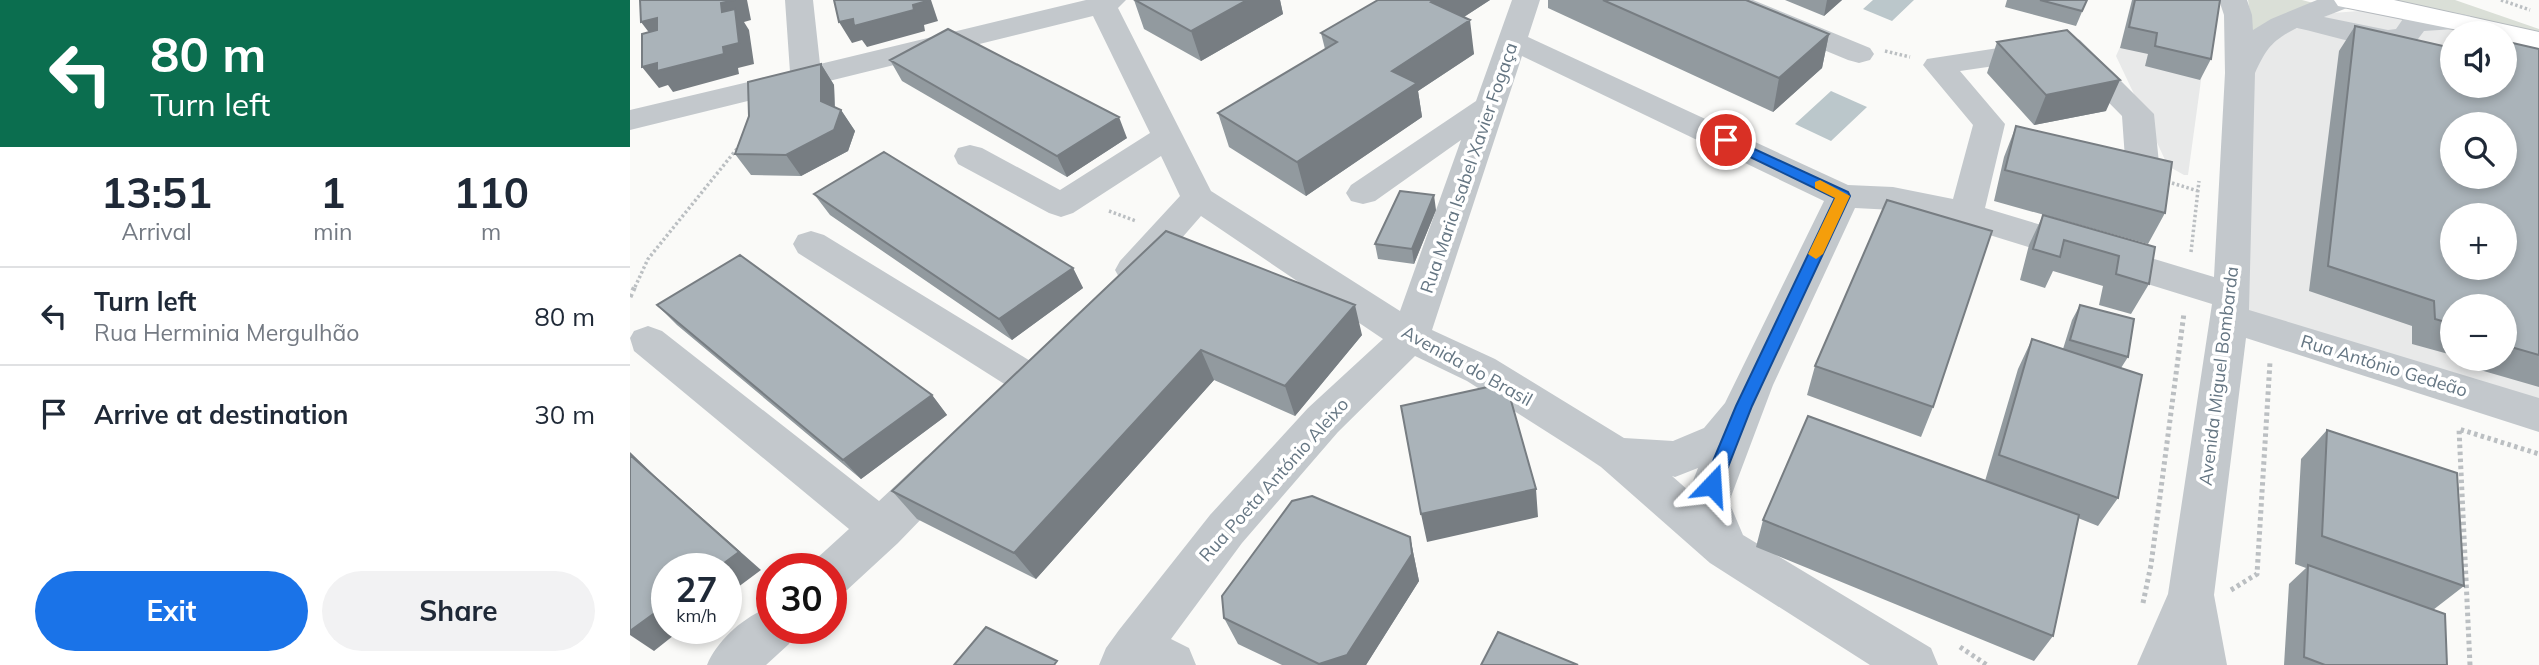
<!DOCTYPE html>
<meta charset="utf-8">
<style>
body{margin:0;font-family:Mulish,sans-serif;background:#f2f2f3;color:#1f2937;height:100vh;display:flex;flex-direction:column;font-size:26px;white-space:nowrap}
*{box-sizing:border-box;margin:0}
p{font-size:23px;color:#747a83}
.icon{flex:none;width:38px;height:38px;fill:none;stroke:currentColor;stroke-width:2;stroke-linecap:round;stroke-linejoin:round}
.map{position:relative;flex:1;overflow:hidden}
.sheet{display:flex;flex-direction:column;background:#fff;width:630px}
.sheet>*{flex:none}
.banner{background:#0b6e4f;color:#fff;overflow:hidden}
.buttons{position:absolute;left:1810px;top:21px;display:grid;gap:14px}
.buttons a{display:grid;place-items:center;width:77px;height:77px;border-radius:50%;background:#fff;box-shadow:0 4px 10px #0003;font-size:35px}
.speed{position:absolute;left:21px;top:553px;display:flex;gap:14px;font-size:35px;font-weight:700;text-align:center}
.speed>*{display:grid;place-content:center;width:91px;height:91px;border-radius:50%;background:#fff;box-shadow:0 4px 10px #0003;line-height:1}
.speed small{font-size:18px;font-weight:400}
.speed .limit{border:10px solid #d22;background:#fff;color:#111}
.pin{position:absolute;display:grid;place-items:center;width:60px;height:60px;color:#fff;margin:-30px;border:4px solid #fff;border-radius:50%;box-shadow:0 2px 7px #0007}
.me{position:absolute;width:77px;margin:-38px;rotate:20deg;stroke-linejoin:round;filter:drop-shadow(0 0 5px #0008)}
.turn{display:flex;align-items:center;gap:24px;height:147px;padding:0 35px;font-size:32px}
.turn .icon{width:91px;height:91px;stroke-width:2.5}
.turn b{display:block;font-size:49px;line-height:60px}
.eta{display:flex;justify-content:space-evenly;align-items:center;height:119px;text-align:center}
.eta b{font-size:42px;font-weight:700;line-height:49px}
.primary-button{display:flex;gap:14px;margin-top:auto;padding:14px 35px}
.primary-button a{flex:1;height:80px;border-radius:42px;background:#1a73e8;color:#fff;font-size:28px;font-weight:700;line-height:80px;text-align:center}
.primary-button a+a{background:#f2f2f3;color:#1f2937}
ul{padding:0;list-style:none}
li{display:flex;align-items:center;gap:21px;height:98px;padding:0 35px;border-top:2px solid #e0e1e3}
li div{flex:1}
li b{display:block;font-size:26px}
li em{font-style:normal}
main{display:flex;flex:1;min-height:0}
.map>svg:first-child{display:block}
.built{fill:#e8e9e9;fill-rule:evenodd}
.green{fill:#dadfd7}
.water{fill:#bbc7cb}
.lines{fill:none;stroke-linecap:round;stroke-linejoin:round}
.major-casing{stroke:#b5babe;stroke-width:2}
.path-far1{stroke:#bbbfc2;stroke-width:3.5;stroke-dasharray:2.5 2.5;stroke-linecap:butt}
.path{stroke:#bbbfc2;stroke-width:5;stroke-dasharray:3.5 3.5;stroke-linecap:butt}
.minor{fill:#c3c8cc;fill-rule:evenodd}
.major{fill:#fff;fill-rule:evenodd}
.wall{fill:#929a9f}
.shaded-wall{fill:#777d82}
.building{fill:#aab3b9;stroke:#777d82;stroke-width:2;fill-rule:evenodd}
.route{fill:#1a73e8;stroke:#114b97;stroke-width:2}
.slow{fill:#f59e0b}
.labels{text-anchor:middle;stroke-width:7;stroke-linejoin:round;paint-order:stroke}
.street-label{font-size:18px;fill:#657683;stroke:#fff}
</style>
<main>
<section class="sheet">
<div class="banner">
<div class="turn"><svg class="icon" aria-label="left" viewBox="0 0 24 24"><path d="M17 20v-9H6M10 6l-5 5 5 5"/></svg><div><b>80 m</b>Turn left</div></div>
</div>
<div class="eta">
<div><b>13:51</b><p>Arrival</p></div>
<div><b>1</b><p>min</p></div>
<div><b>110</b><p>m</p></div>
</div>
<ul>
<li><svg class="icon" aria-label="left" viewBox="0 0 24 24"><path d="M17 20v-9H6M10 6l-5 5 5 5"/></svg><div><b>Turn left</b><p>Rua Herminia Mergulhão</p></div><em>80 m</em></li>
<li><svg class="icon" aria-label="arrive" viewBox="0 0 24 24"><path d="M6 21V4h12l-3 4 3 4H6"/></svg><div><b>Arrive at destination</b></div><em>30 m</em></li>
</ul>
<div class="primary-button"><a>Exit</a><a>Share</a></div>
</section>
<div class="map">
<svg width="1909" height="665" viewBox="0 0 1909 665">
<rect width="100%" height="100%" fill="#fafaf8"/>
<path class="built" d="M1582,0L1558,175H1554L1538,166L1486,56L1490,47Z
M1729,11L1797,15L1909,41V415L1599,318L1623,47L1703,13ZM1822,33H1874V86H1822ZM1822,124H1874V177H1822ZM1822,215H1874V268H1822ZM1822,306H1874V359H1822Z"/>
<path class="green" d="M1618,0H1672L1687,4L1624,38Z
M1761,0H1825L1909,29V36Z"/>
<path class="water" d="M1243,0H1284L1262,21L1233,9Z
M1201,91L1237,107L1201,141L1165,124Z"/>
<g class="lines">
<defs>
<path id="major" d="M1704,0H1764L1909,32V50L1874,41V33H1843L1708,6Z"/>
</defs>
<use href="#major" class="major-casing"/>
<path class="path-far1" d="M1871,0L1900,10
M1255,51L1280,57
M1542,183L1568,191
M479,211L506,221
M1561,252L1569,181
M5,287L18,259L110,145"/>
<path class="path" d="M0,297L5,286
M1601,590L1627,574L1640,362
M1513,603L1521,565L1554,313
M1330,647L1357,665
M1840,665L1829,429L1909,454"/>
<path class="minor" d="M155,0H183L190,64L456,0H496L488,8L581,191L770,311L831,140L745,201L733,204L721,201L716,193L721,185L846,101L882,0H910L898,37L1218,185L1263,187L1323,199L1343,125L1293,65L1297,59L1440,37L1450,40L1524,114L1530,173L1525,181L1513,184L1501,181L1496,173L1492,116L1433,56L1330,71L1375,124L1355,208L1584,277L1595,73L1594,15L1589,0H1617L1622,15L1623,30L1641,19L1687,0H1726L1722,6L1694,17L1758,30L1766,29L1775,16C1795,11 1820,11 1840,16L1844,22L1840,28L1794,31L1785,43C1747,53 1705,36 1667,28C1642,40 1636,49 1625,73L1619,310L1909,398V432L1616,338L1584,595L1597,665H1507L1538,594L1582,304L1311,220L1263,210L1225,208L1143,385L1099,502L1113,535L1301,648L1308,665H1240L1080,563L971,467L947,451L837,381L785,356L708,432L612,543L541,639L559,648L566,665H469L476,648L489,630L580,515L678,408L753,339L571,216L516,279L503,283L490,279L485,270L490,261L550,196L531,156L443,213L431,217L419,213L328,164L324,156L328,148L340,145L352,148L430,190L520,133L463,16L0,130V110L160,72ZM892,56L1194,201L1095,403L1074,428L1043,441L994,438L865,359L802,330ZM1068,468L1059,491L1042,476L1045,477Z
M1084,0H1123L1240,48L1244,54L1240,60L1229,63L1218,60L1088,6Z
M181,231L194,235L415,370L421,381L415,392L401,397L387,392L168,253L163,244L168,235Z
M18,326L32,331L249,501L296,457L311,452L326,457L332,470L326,483L268,543L217,590L201,596V569H181L185,560L219,529L4,351L0,338L4,331Z
M142,606V628H166L159,644L136,665H77C88,639 115,616 142,606Z"/>
<use href="#major" class="major"/>
</g>
<path class="wall" d="M504,0H650L653,14L571,61L514,29Z
M748,0H860L834,17L844,54L788,91L792,117L676,196L599,147L588,113L695,49L691,33Z
M918,0H1116L1199,34L1192,68L1143,112L918,8Z
M1155,0H1212L1194,16Z
M1377,0H1457L1446,26L1375,7Z
M1502,0H1590L1581,59L1570,80L1515,66L1518,54L1490,48Z
M1725,26L1822,86L1909,49V387L1826,363L1824,359H1874V306H1822V355L1782,344V326L1679,291L1709,51Z
M1367,42L1476,111L1404,125L1357,73Z
M260,60L497,138L437,177L272,81Z
M191,64L204,85L205,107L211,110L225,131L218,151L171,176L121,175L105,154Z
M1386,126L1535,213L1518,244L1364,201L1374,157Z
M184,194L443,268L453,288L382,340L200,215Z
M806,210L784,264L748,259L745,244Z
M1413,215L1525,247L1519,284L1501,314L1469,305L1473,286L1423,271L1415,288L1390,280L1399,245Z
M536,231L732,335L665,416L584,380L406,579L287,519L262,491Z
M27,305L302,395L317,415L231,479L47,325Z
M1450,305L1498,357L1491,368L1488,498L1468,526L1448,518L1423,636L1404,661L1126,547L1133,520L1355,481L1388,369L1402,339L1433,349L1442,320Z
M1185,366L1303,407L1291,437L1177,395Z
M1697,430L1834,586L1803,610L1817,665H1654L1659,584L1676,568L1665,564L1671,459Z
M780,537L789,581L736,665H652L608,644L594,618Z"/>
<path class="shaded-wall" d="M105,0H117L121,20L114,22L119,30L124,64L108,68L109,74L43,92L38,85L29,88L12,67L92,12L91,3Z
M297,0H301L308,21L294,25L295,31L237,47L232,40L222,43L209,22L283,5Z
M617,0H650L653,14L571,61L561,31Z
M804,0H860L806,35L801,2Z
M1197,0H1212L1194,16Z
M27,18V43L11,22Z
M840,20L844,54L788,91L792,117L676,196L667,162L762,71Z
M1199,34L1192,68L1143,112L1149,78Z
M191,64L204,85L205,122L191,101Z
M1490,80L1476,111L1404,125L1416,95Z
M211,110L225,131L218,151L171,176L156,155Z
M489,117L497,138L437,177L427,156Z
M804,195L806,210L784,264L782,249Z
M443,268L453,288L382,340L369,319Z
M725,305L732,335L665,416L655,386Z
M571,350L584,380L406,579L384,553Z
M302,395L317,415L231,479L213,460Z
M0,452L27,478L131,570L96,596V569H86L0,455Z
M906,489L908,517L797,542L791,514Z
M780,537L789,581L736,665H690L689,664Z
M37,604V628H53L24,651L0,635V631Z"/>
<path class="building" d="M10,0H105L91,3L92,12L105,9L109,43L93,47L94,54L27,71V63L12,67V34L27,30V18L11,22Z
M204,0H297V1L283,5L284,10L224,26L223,19L209,22Z
M505,0H617L561,31Z
M748,0H804L801,2L840,20L762,71L787,83L667,162L588,113L707,42L691,33Z
M973,0H1116L1199,34L1149,78Z
M1410,0H1457L1452,11Z
M1505,0H1590L1581,59L1525,46L1527,33L1499,27Z
M1725,26L1822,48V86H1874V41L1909,49V355L1874,345V306H1822V324L1805,319L1804,301L1698,266ZM1822,124H1874V177H1822ZM1822,215H1874V268H1822Z
M318,29L489,117L427,156L260,60Z
M1437,30L1490,80L1416,95L1367,42Z
M191,64V101L211,110L204,130L156,155L105,154L119,116L118,82Z
M1386,126L1542,162L1535,213L1375,170Z
M254,152L443,268L369,319L184,194Z
M770,191L804,195L782,249L745,244Z
M1257,200L1362,231L1303,407L1185,366Z
M1413,215L1525,247L1519,284L1486,274L1489,256L1434,240L1430,257L1403,249Z
M536,231L725,305L655,386L571,350L384,553L262,491Z
M110,255L302,395L213,460L27,305Z
M1450,305L1504,319L1498,357L1440,340Z
M1402,339L1512,375L1488,498L1369,455Z
M876,383L906,489L791,514L771,406Z
M1178,416L1449,515L1423,636L1133,520Z
M1697,430L1827,473L1834,586L1692,536Z
M0,455L109,552L86,569H37V604L0,631Z
M682,496L780,537L782,554L717,655L689,664L594,618L592,596L662,501Z
M1678,565L1815,614L1817,665H1695L1674,657Z
M356,627L427,661L424,665H324Z
M868,632L948,665H851Z"/>
<path class="route" d="M1096,136L1218,192L1220,196L1122,406L1091,485L1089,491L1082,493L1076,491L1073,485L1106,406L1205,198L1091,143L1089,140Z"/>
<path class="slow" d="M1190,180L1220,196L1193,254L1186,259L1178,254L1205,198L1185,188V182Z"/>
<g class="labels">
<g class="street-label">
<text transform="translate(839 168) rotate(-71)" y="6">Rua Maria Isabel Xavier Fogaça</text>
<text transform="translate(837 366) rotate(29)" y="6">Avenida do Brasil</text>
<text transform="translate(1754 366) rotate(17)" y="6">Rua António Gedeão</text>
<text transform="translate(1589 376) rotate(-83)" y="6">Avenida Miguel Bombarda</text>
<text transform="translate(644 480) rotate(-48)" y="6">Rua Poeta António Aleixo</text>
</g>
</g>
</svg>
<div class="buttons">
<a><svg class="icon" aria-label="sound" viewBox="0 0 24 24"><path d="M4 9h4l5-4v14l-5-4H4zM17 9q2 3 0 6"/></svg></a>
<a><svg class="icon" aria-label="search" viewBox="0 0 24 24"><circle cx="10" cy="10" r="6"/><path d="M15 15l6 6"/></svg></a>
<a>+</a>
<a>−</a>
</div>
<div class="speed"><div>27<small>km/h</small></div><div class="limit">30</div></div>
<div class="pin" style="left:1096px;top:140px;background:#d93025"><svg class="icon" aria-label="arrive" viewBox="0 0 24 24"><path d="M6 21V4h12l-3 4 3 4H6"/></svg></div>
<svg class="me" style="left:1082px;top:485px" viewBox="-20 -20 40 40"><path d="M0-17L14 15 0 8-14 15z" fill="#1a73e8" stroke="#fff" stroke-width="4"/></svg>
</div>
</main>
